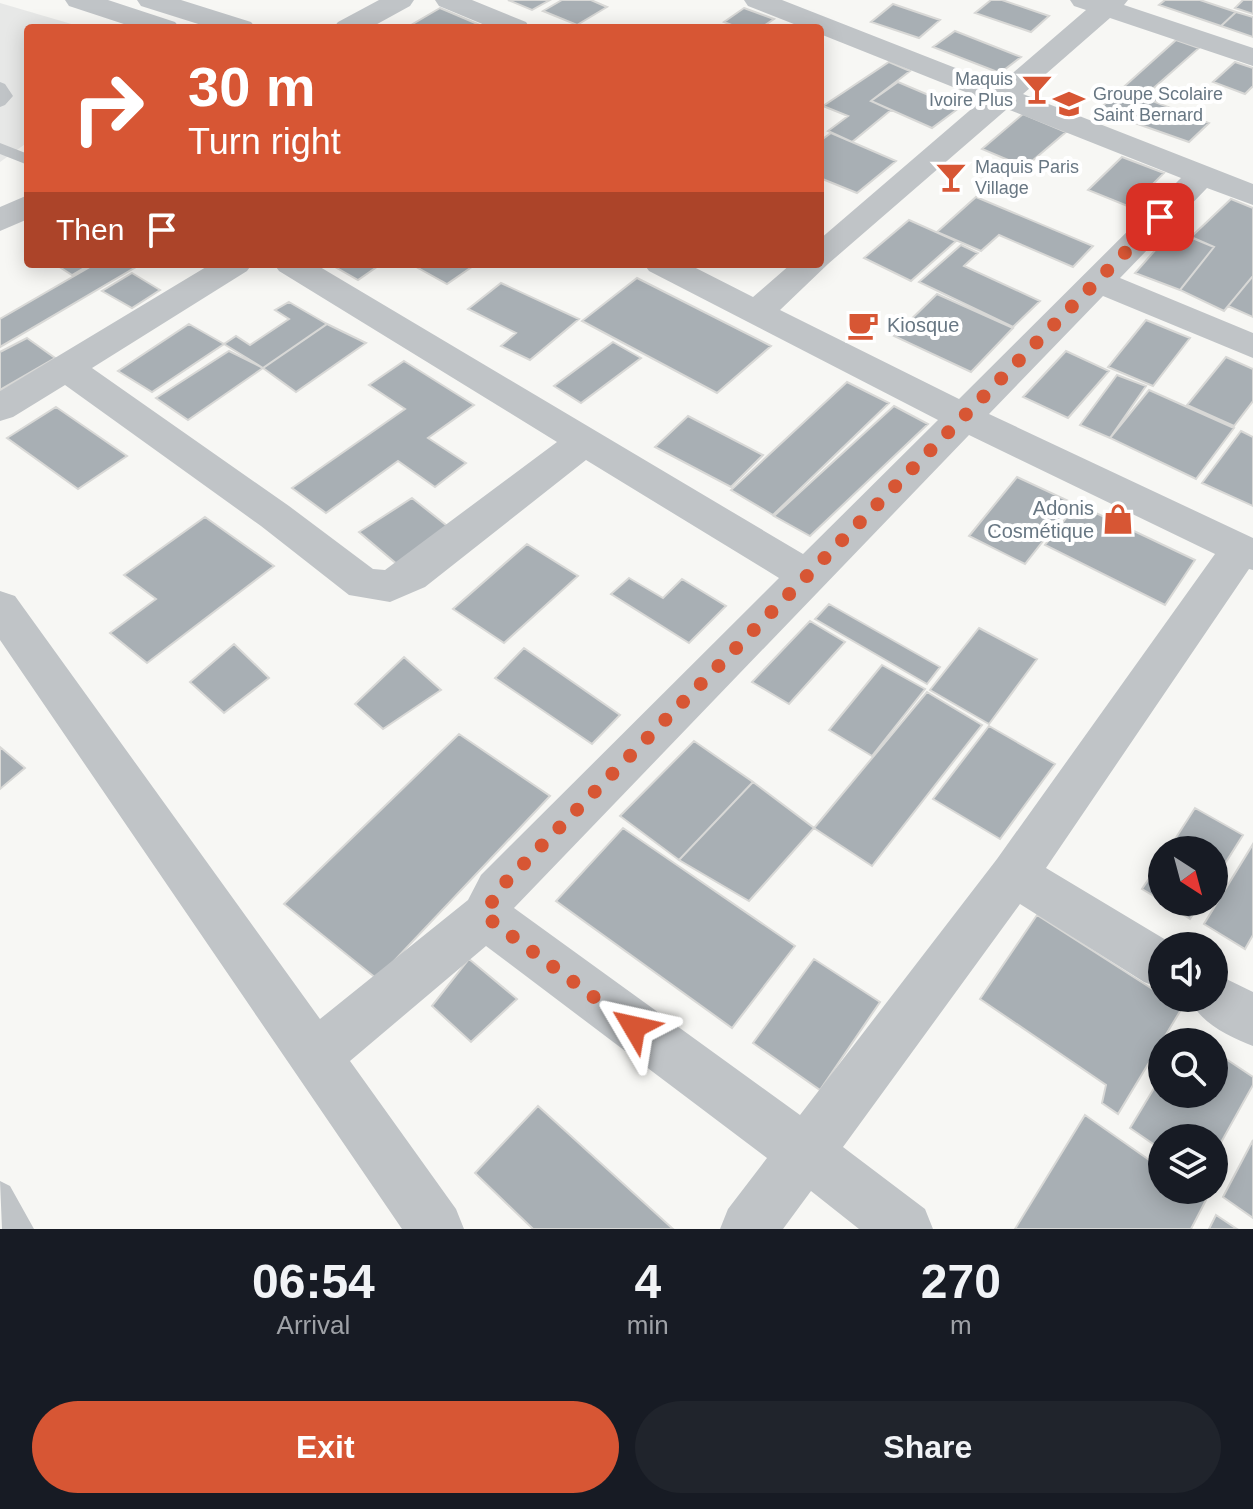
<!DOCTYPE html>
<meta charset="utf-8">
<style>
body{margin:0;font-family:Helvetica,sans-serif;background:#20242c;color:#f1f3f6;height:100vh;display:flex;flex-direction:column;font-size:30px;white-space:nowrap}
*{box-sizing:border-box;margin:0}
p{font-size:26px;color:#9ea1a6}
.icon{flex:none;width:44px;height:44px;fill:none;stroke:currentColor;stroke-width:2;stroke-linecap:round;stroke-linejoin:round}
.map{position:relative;height:1229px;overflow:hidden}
.panel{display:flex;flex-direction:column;background:#171b24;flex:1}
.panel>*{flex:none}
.guide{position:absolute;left:24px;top:24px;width:800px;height:244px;border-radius:8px;box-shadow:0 4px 20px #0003;background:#d75634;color:#fff;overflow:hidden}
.needle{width:52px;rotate:144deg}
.tools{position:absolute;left:1148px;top:836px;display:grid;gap:16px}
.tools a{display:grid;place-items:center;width:80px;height:80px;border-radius:50%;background:#171b24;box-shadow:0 4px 20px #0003;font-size:40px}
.pin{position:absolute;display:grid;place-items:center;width:68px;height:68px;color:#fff;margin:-34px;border-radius:16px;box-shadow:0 4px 12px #0006}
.me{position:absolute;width:88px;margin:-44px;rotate:306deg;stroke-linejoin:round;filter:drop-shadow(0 0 6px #0008)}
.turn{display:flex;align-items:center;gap:28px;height:168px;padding:0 32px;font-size:36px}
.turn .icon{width:104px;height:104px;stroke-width:2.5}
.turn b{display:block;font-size:56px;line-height:68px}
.then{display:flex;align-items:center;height:76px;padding:0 32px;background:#0003;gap:16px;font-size:30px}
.eta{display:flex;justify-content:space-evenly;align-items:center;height:136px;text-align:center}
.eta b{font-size:48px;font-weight:700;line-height:56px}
.action{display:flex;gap:16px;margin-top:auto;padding:16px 32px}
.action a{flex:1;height:92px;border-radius:48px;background:#d75634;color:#fff;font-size:32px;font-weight:700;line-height:92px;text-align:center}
.action a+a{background:#20242c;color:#f1f3f6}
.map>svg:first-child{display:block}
.built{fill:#e7e8e7}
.building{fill:#a8afb4;stroke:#d8d8d6;stroke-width:2}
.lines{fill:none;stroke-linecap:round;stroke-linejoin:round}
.service{fill:#c0c4c7;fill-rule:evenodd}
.minor{fill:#c0c4c7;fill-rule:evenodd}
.tertiary{fill:#c0c4c7;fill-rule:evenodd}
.route{stroke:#d75634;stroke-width:14;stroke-dasharray:0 25.2}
.labels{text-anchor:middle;stroke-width:8;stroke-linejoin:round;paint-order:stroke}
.far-poi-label{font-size:18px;fill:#687783;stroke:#fff;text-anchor:start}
.poi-label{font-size:20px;fill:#687783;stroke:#fff;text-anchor:start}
</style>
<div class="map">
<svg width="1253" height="1229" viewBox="0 0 1253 1229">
<rect width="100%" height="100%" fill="#f7f7f4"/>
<path class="built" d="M0,3L85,28H28V142L0,162Z"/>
<path class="building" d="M508,0H550L532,10Z
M562,0H591L607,7L577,25L543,11Z
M991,0H1002L1049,16L1031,32L975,13Z
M1165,0H1200L1236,12L1221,26L1159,5Z
M1243,0H1253V14L1235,8Z
M893,4L940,20L919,38L871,22Z
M440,8L487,28H406Z
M744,8L774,19L761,28H739L724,22Z
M1236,12L1253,17V37L1221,26Z
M955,31L1021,57L1000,73L933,47Z
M1176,40L1199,48L1148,93L1160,98L1155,102L1209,123L1189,142L1098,110Z
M889,62L910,71L871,101L891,110L852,142L828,131L848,116L823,106Z
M1235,62L1253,68V86L1245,94L1213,82Z
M898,82L959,108L932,128L871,101Z
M1023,114L1066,132L1025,167L982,149Z
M831,133L852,142L896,161L857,193L820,178V141Z
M1122,157L1164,173L1130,207L1088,190Z
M976,197L1093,246L1073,267L999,235L981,251L937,232Z
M1231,199L1253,208V276L1224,311L1180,290L1214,247L1191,237Z
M909,220L956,241L911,281L864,258Z
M1173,230L1214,247L1180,290L1135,273Z
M961,245L978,253L964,266L1040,301L1013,327L919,282Z
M55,264H91L72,275Z
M95,264H141L0,347V319Z
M330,264H381L358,280Z
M411,264H476L447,284Z
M132,273L160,290L132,308L102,291Z
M1253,276V317L1228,306Z
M637,278L771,346L717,393L582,321Z
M501,283L579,319L530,360L501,346L516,333L468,309Z
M937,294L1013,328L971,372L894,336Z
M289,302L327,324L263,368L224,344L236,336L250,345L289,319L275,310Z
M1146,320L1190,338L1153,386L1108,367Z
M189,324L224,344L152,392L118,371Z
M327,324L366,343L296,392L263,368Z
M27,338L55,358L0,390V352Z
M613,342L641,358L581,403L554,386Z
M229,351L263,368L188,420L156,398Z
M1066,351L1109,371L1068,418L1023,397Z
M1226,357L1253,369V401L1234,426L1187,405Z
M404,361L474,405L428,438L466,463L435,487L398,461L326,513L292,488L405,409L369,385Z
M1117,375L1146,386L1110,438L1080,425Z
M847,382L889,403L773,515L731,490Z
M1149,390L1234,428L1196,479L1110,438Z
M894,406L928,424L810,536L774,516Z
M56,407L127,456L78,489L7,438Z
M688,416L763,455L731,487L655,447Z
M1241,431L1253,437V506L1202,483Z
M1017,477L1073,503L1025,564L969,536Z
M412,498L451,529L398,565L359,532Z
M1077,504L1195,560L1165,605L1045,545Z
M205,517L274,566L147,663L110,633L156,599L124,575Z
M527,544L578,576L504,643L453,609Z
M629,578L663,598L682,579L726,606L689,643L611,594Z
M829,604L940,667L927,684L815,619Z
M810,621L845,642L789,704L752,682Z
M979,628L1037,659L989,724L930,690Z
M234,644L269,678L224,713L190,682Z
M524,648L620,715L592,744L495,678Z
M404,657L441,690L383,729L355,704Z
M882,665L925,689L872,756L829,730Z
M927,692L982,725L872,866L814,828Z
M989,726L1055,764L1000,839L933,799Z
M459,734L550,796L377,979L284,904Z
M694,741L753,782L679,860L620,816Z
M0,747L25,768L0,789Z
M753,782L814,828L749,901L679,860Z
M1195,808L1243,835L1214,881V850H1168Z
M623,828L795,946L732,1028L556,901Z
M1253,844V935L1245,949L1204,924Z
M1162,859V901L1142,889Z
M1163,902H1201L1190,919Z
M1037,915L1182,1008L1118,1114L1102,1103L1106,1085L980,999Z
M469,959L517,999L471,1042L432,1006Z
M814,959L880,1002L820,1090L753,1043Z
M1214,1051L1253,1077V1085L1214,1155V1138H1162V1150L1130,1128L1162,1075V1094H1214Z
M538,1106L673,1229H533L475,1173Z
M1085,1115L1162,1169V1190H1192L1206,1200L1191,1229H1015Z
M1253,1140V1218L1223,1197Z
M1216,1215L1237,1229H1209Z"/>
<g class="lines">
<path class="service" d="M0,82L5,84L13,96L5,105L0,107Z
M0,143L28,154V165L0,154Z
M0,1181L10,1186L34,1229H2Z"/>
<path class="minor" d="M435,0H472L526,22L530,28H492L439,6Z
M744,0H782L999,85L1086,10L1074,6L1070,0H1128L1124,5L1253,48V66L1110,18L1023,94L1253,184V205L1207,188L1120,278L1253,333V358L1103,296L989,414L1253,538V570L1249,569L1046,868L1176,946H1162V989L1144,982L1020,904L843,1147L925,1209L933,1229H859L811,1191L783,1229H720L728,1209L767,1158L486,946L350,1061L456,1209L464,1229H402L0,640V591L15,596L320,1019L468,900L481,875L779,578L586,460L425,587L390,602L349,595L261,526L65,385L13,417L0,421V391L211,264H252L247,271L92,368L289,506L373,569L385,570L557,442L279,271L274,264H315L803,554L938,420L649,271L644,264H688L753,297L791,264H820V239L983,99L820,34V28H804L748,6ZM1007,109L1181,178L959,399L780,310L828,264ZM969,435L1215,554L997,859L800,1115L514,908Z
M1214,973L1253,992V1046C1228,1036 1200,1023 1189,998H1214Z"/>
<path class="tertiary" d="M65,0H108L175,22L180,28H136L69,6Z
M137,0H181L251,22L256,28H211L141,6Z
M379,0H414L410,6L370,28H333L338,22Z
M28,195V219L0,231V207Z"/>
</g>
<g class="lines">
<path class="route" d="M634,1027L485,916L498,890L1160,217"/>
</g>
<defs>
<symbol id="bar-bare" viewBox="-9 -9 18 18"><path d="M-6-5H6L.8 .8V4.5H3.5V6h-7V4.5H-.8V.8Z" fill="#d75634" stroke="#fff" stroke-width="2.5" paint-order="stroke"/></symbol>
<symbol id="school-bare" viewBox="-9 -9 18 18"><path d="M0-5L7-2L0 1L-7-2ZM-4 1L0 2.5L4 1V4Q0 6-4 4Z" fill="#d75634" stroke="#fff" stroke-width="2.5" paint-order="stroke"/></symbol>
<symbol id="cafe-bare" viewBox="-9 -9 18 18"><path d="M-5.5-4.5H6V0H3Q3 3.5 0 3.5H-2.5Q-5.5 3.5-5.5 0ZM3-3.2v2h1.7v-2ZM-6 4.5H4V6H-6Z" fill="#d75634" stroke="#fff" stroke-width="2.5" paint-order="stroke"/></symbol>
<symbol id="shop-bare" viewBox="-9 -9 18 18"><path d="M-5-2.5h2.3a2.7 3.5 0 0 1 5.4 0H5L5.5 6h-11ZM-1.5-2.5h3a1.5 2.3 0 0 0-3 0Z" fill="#d75634" stroke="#fff" stroke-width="2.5" paint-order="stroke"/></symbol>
</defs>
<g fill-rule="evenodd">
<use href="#bar-bare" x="1015" y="67" width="44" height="44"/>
<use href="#school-bare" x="1047" y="82" width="44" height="44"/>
<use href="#bar-bare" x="929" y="155" width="44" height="44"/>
<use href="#cafe-bare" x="841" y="303" width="44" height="44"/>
<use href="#shop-bare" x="1096" y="497" width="44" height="44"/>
</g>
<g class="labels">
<g class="far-poi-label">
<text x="1013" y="85" text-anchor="end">Maquis<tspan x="1013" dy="21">Ivoire Plus</tspan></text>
<text x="1093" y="100">Groupe Scolaire<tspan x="1093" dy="21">Saint Bernard</tspan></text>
<text x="975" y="173">Maquis Paris<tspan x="975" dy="21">Village</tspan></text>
</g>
<g class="poi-label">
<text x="887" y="332">Kiosque</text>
<text x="1094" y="515" text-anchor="end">Adonis<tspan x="1094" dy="23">Cosmétique</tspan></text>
</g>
</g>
</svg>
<div class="tools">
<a><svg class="needle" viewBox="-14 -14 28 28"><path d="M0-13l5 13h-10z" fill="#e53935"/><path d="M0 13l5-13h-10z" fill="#9ea1a6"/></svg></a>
<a><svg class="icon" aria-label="sound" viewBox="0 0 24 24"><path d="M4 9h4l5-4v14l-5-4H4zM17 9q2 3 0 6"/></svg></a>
<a><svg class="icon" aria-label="search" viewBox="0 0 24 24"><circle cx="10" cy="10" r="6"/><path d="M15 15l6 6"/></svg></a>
<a><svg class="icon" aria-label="layers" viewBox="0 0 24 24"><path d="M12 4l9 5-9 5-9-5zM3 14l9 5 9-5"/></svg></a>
</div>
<div class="pin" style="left:1160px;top:217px;background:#d93025"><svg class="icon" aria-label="arrive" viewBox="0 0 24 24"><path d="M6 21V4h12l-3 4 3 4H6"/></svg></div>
<svg class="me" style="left:634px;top:1027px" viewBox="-20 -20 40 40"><path d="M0-17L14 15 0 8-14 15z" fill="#d75634" stroke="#fff" stroke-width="4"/></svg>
<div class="guide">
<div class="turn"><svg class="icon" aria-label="right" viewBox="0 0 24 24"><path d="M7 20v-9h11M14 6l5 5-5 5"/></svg><div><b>30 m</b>Turn right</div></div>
<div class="then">Then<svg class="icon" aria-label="arrive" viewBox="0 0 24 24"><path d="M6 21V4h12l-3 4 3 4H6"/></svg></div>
</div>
</div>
<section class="panel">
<div class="eta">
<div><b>06:54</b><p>Arrival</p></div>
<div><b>4</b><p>min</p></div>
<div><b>270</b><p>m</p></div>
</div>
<div class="action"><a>Exit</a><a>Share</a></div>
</section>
